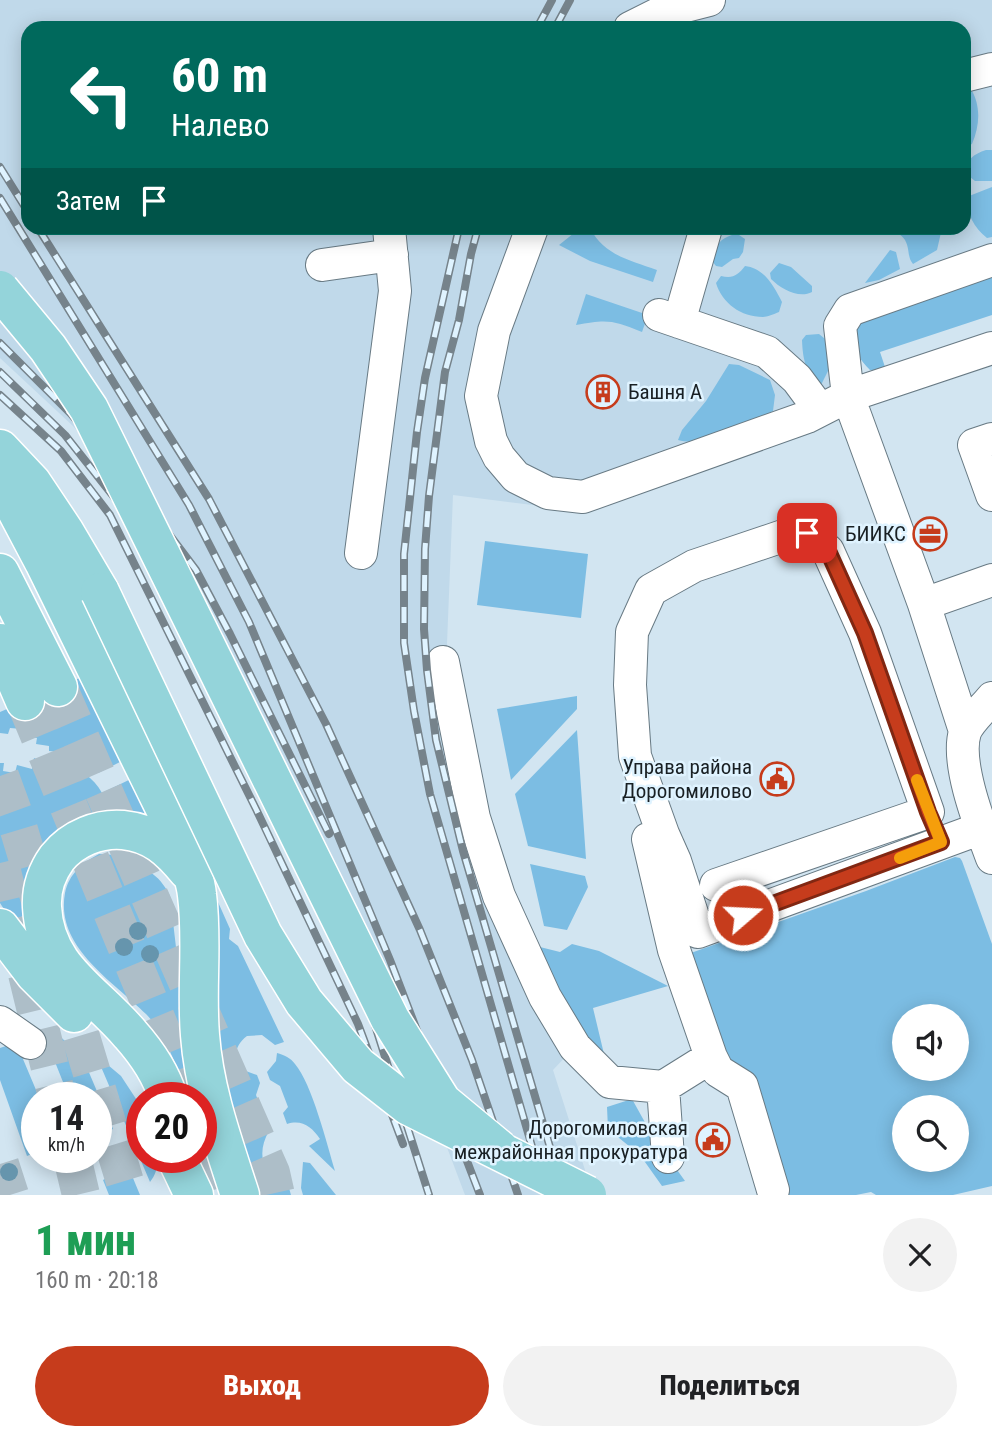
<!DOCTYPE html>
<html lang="ru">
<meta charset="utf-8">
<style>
body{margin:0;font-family:"Roboto Condensed",sans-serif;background:#f2f2f2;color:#202124;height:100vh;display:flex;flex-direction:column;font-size:26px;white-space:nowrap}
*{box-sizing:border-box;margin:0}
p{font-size:23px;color:#757577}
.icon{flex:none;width:38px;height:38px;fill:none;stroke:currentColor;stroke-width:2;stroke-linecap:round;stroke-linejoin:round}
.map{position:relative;height:1195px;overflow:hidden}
.side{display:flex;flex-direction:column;background:#fff;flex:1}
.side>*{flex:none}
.guide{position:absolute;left:21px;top:21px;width:950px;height:214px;border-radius:21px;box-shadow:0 4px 18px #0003;background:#00695c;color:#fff;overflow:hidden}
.buttons{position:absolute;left:892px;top:1004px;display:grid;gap:14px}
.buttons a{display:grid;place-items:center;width:77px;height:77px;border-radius:50%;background:#fff;box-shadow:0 4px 18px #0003;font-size:35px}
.speed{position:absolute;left:21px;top:1082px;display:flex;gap:14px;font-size:35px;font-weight:700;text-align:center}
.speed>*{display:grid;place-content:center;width:91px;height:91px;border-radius:50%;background:#fff;box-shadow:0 4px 18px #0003;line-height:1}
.speed small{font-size:18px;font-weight:400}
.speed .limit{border:10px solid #d22;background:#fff;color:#111}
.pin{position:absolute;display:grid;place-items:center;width:60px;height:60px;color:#fff;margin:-30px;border-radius:14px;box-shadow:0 4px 10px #0006}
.me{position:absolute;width:77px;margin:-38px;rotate:71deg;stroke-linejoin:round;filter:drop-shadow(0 0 5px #0008)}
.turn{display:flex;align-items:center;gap:24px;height:147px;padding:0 35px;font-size:32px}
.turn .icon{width:91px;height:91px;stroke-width:2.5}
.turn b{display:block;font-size:49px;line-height:60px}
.then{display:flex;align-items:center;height:66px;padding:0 35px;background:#0003;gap:14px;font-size:26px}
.round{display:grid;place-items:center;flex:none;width:74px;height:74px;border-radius:37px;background:#f2f2f2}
.overview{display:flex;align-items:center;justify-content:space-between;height:119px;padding:0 35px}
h1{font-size:42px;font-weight:800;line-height:52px;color:#1e9e55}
.action{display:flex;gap:14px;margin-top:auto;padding:14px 35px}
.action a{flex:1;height:80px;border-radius:42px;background:#c63c1c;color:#fff;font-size:28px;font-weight:800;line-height:80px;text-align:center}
.action a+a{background:#f2f2f2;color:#202124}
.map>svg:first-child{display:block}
.built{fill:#c0d9ea;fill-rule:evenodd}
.green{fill:#7cbde3;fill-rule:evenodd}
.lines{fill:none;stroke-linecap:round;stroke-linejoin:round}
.major-tunnel{stroke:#adbec8;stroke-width:38;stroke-dasharray:38 19;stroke-linecap:butt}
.minor-casing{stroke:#687a84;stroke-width:34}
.major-casing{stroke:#fff;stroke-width:41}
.minor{stroke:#fff;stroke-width:32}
.major{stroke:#94d4da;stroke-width:38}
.rail-casing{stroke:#76838b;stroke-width:8}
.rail{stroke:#dff3ff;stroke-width:5;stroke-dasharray:16;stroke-linecap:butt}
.major-bridge-casing{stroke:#fff;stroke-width:41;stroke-linecap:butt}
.major-bridge{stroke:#94d4da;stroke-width:38}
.tree{fill:#6695ad}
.route-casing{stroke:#812712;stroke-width:18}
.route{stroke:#c63c1c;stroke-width:12}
.slow{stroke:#f59e0b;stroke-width:12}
.labels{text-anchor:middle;stroke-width:5;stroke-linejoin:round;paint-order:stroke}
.poi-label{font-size:21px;fill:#192024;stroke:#dff3ff;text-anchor:end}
</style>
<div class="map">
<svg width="992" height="1195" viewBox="0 0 992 1195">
<rect width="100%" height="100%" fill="#d2e5f1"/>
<path class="built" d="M0,0H992V273L854,319L860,380L810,434L589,512L453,495L447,644L477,818L571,1051L553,1070L593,1195H465L378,965L143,513L73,426L0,358ZM28,28H964V228H28Z"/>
<path class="green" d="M971,89C981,106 980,125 972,144L965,147L964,90Z
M986,150H992V181H975L965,173C965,160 974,154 986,150Z
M992,187V237L987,238C973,227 969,215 964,198Z
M590,228C604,255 629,260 657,270L653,282L590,261L559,245L574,233Z
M891,228H942L937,250L913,264C907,257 910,249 905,240C902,235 895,232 891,228Z
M732,235H739L745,239L743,252L739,258L733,259L722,267L716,266L712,261C714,247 719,239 732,235Z
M890,250L896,252L900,269L879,280L865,283Z
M779,263L791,267L812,286V292C799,299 781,289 771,279L770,273Z
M745,266C764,268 774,286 782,302L779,312C774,314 767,317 763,317C741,317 722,303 716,283L721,276C733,279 738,275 745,266Z
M992,274V315L880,352L886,370H870C852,353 853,340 859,317Z
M586,294L648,315L642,332C613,320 607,319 576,325Z
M819,334L830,343L832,363L821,385C805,372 803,360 802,340L806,335Z
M729,364L739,365L770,380L775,395L773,411C747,424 706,448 678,440L682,430L706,401Z
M485,541L588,554L581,618L477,605Z
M84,676L126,759L98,773L69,753L49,751V746L36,744L37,738L22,736V729L10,728L8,734L0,733V712Z
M577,696V709L511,780L497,709Z
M577,730L586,859L528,846L515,794Z
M34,758L47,763L48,759C69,762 92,774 102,793L135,777L158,824L123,814L24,916L11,920L0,903V763H4L3,771L15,773L17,765L32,769Z
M99,854L116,855L120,865C145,867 158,872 170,896L190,1067L178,1070C170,1051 161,1029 146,1014C113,981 55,947 65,893C69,874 82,863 99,854Z
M955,857L960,858L962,861L992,944V1186L953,1195H876L871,1192L856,1195H781L760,1089L718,1055L688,954L866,891ZM905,1017H957V1069H905ZM905,1108H957V1160H905Z
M530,864L585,876L588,887L567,930L544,926Z
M218,902L230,929L229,939L238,946L284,1042L275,1045L262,1035L247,1036C234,1046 233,1058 243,1070L257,1075L260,1083L256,1095L269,1131C258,1150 261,1167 275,1184L287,1181L291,1195H254L217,1066L214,904Z
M572,944L599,951L668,986L593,1008L604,1054L582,1032L554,995L536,946L560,952Z
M56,1033L82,1056L113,1129L101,1134L96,1133V1097H69L47,1042Z
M6,1046L20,1052L39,1097H37V1123L35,1124L37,1130V1152L27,1156L0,1080V1048Z
M277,1053C284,1055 291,1058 295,1064C312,1084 327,1144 335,1171L309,1146L320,1139C312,1127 302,1119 287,1124L283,1113L288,1107L280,1086L270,1080L267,1072L276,1061Z
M102,1060L121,1076L142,1108V1157H157C158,1167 156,1174 150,1182L99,1062Z
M632,1099L652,1135L685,1181L662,1186L640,1155L608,1129L607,1107Z
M303,1162L310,1163L336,1195H303L301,1188Z
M128,1166L140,1195H109L103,1180Z"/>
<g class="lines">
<path class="major-tunnel" d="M58,687L271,1173L276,1195
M25,701L175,1064L185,1097
M0,776L16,820L45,917
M0,863L57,1097
M64,981L129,1195
M201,1154L213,1195
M72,1157L81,1195
M0,1164L10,1195"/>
<defs>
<path id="minor" d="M630,28L662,12L709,0
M964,76L992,69
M532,228L494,331L481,396L491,441L499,457L516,477L548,493L583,497L807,417L848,396L992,348
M322,265L392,255
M659,315L767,352L797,379L820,410
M679,322L706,228
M992,439L974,445L992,495
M361,553L395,291L389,228
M924,604L992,580
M443,662L474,818L499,896L545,997L575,1047L610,1082L663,1087L711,1057L718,1071L742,1086L773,1190
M992,698C984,708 969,721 965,732C955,763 981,828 992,858
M965,731L924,604L848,396L840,326L850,310L992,260
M663,834L635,756L630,685L632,632L651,590L694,566L783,536L807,533L828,551L865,633L928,812L716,885
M0,1022L30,1043
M711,1057L674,950L648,839L663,834L675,861L698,932L979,829
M663,1087L668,1157"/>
<path id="major" d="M0,449L32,483L64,531L100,592
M0,479L44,562L180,839C187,858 195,876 197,895C203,941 196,988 200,1035C204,1090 223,1142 240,1195
M0,573L58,687
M0,643L25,701
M0,928L35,974L74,1013
M168,1097C161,1074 146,1052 130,1034C94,991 45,969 42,907C41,889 47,872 57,858C73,838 99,828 123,830C153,833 170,849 188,871
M176,1157L194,1195"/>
</defs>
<use href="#minor" class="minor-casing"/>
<use href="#major" class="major-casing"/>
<use href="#minor" class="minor"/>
<use href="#major" class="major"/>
<defs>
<path id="rail" d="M537,28L552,0
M555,28L570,0
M0,167L28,212
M0,198L189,505L249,622L390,960L480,1195
M38,228L209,499L326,724L420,930L472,1060L518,1195
M459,228L425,378L417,432L404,554V643L414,711L430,794L546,1195
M478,228L471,254L459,320L445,372L429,496L425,549L424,629L427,670L436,740L463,851L564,1195
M0,343L71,414L147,505L196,570L230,634L329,834
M0,372L65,435L121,506L373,1019L429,1195
M0,395L61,451L110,515L256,809L358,1024L403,1144"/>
</defs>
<use href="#rail" class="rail-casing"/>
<use href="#rail" class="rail"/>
<defs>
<path id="major-bridge" d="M0,290L48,348L89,409L390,1019L442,1102L500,1150
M100,592L263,935L304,1002L358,1066L409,1106L587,1195"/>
</defs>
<use href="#major-bridge" class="major-bridge-casing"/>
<use href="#major-bridge" class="major-bridge"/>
</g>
<g class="tree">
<circle cx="138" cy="931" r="9"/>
<circle cx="124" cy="947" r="9"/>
<circle cx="150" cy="954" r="9"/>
<circle cx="9" cy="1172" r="9"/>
</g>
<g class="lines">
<defs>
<path id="route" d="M743,915L941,842L928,812L865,633L828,551L807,533"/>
</defs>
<use href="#route" class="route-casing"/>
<use href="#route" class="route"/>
<path class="slow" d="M900,858L941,842L917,780"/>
</g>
<defs>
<symbol id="building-ring" viewBox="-11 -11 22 22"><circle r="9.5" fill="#dff3ff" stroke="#c63c1c" stroke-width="1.5"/><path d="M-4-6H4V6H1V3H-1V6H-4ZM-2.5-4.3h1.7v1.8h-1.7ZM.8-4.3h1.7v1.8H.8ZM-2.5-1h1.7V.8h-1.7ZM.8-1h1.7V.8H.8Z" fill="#c63c1c"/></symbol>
<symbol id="office-ring" viewBox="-11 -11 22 22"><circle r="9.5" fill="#dff3ff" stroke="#c63c1c" stroke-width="1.5"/><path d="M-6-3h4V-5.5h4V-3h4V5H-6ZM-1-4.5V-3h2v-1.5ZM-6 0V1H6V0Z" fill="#c63c1c"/></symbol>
<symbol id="civic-ring" viewBox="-11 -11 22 22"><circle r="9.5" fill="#dff3ff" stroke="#c63c1c" stroke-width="1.5"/><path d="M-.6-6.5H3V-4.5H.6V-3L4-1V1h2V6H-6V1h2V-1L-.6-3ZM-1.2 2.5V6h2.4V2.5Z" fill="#c63c1c"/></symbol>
</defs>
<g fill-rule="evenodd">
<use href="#building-ring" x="584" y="373" width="38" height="38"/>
<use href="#office-ring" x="911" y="515" width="38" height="38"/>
<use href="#civic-ring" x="758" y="760" width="38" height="38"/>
<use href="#civic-ring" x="694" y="1121" width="38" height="38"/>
</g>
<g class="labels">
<g class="poi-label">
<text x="628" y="399" text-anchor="start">Башня А</text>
<text x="906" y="541">БИИКС</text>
<text x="752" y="774">Управа района<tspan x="752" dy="24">Дорогомилово</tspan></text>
<text x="688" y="1135">Дорогомиловская<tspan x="688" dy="24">межрайонная прокуратура</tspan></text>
</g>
</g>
</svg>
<div class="buttons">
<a><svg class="icon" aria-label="sound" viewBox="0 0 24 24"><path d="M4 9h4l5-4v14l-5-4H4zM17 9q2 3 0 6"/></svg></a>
<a><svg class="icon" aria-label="search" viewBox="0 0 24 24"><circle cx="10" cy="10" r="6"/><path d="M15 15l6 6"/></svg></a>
</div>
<div class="speed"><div>14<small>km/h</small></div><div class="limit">20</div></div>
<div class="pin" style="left:807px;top:533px;background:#d93025"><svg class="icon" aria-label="arrive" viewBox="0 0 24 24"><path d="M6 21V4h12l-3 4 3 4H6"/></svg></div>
<svg class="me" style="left:743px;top:915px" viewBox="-20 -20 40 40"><circle r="17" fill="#c63c1c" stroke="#fff" stroke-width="3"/><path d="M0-11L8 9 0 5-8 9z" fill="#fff"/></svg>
<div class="guide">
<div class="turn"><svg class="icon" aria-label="left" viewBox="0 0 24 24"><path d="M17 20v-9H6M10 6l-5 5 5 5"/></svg><div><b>60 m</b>Налево</div></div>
<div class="then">Затем<svg class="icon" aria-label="arrive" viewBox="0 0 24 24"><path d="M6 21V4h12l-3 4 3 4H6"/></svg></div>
</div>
</div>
<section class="side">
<div class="overview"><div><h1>1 мин</h1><p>160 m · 20:18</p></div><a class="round"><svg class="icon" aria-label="close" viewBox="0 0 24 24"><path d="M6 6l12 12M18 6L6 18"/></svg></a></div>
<div class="action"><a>Выход</a><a>Поделиться</a></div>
</section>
